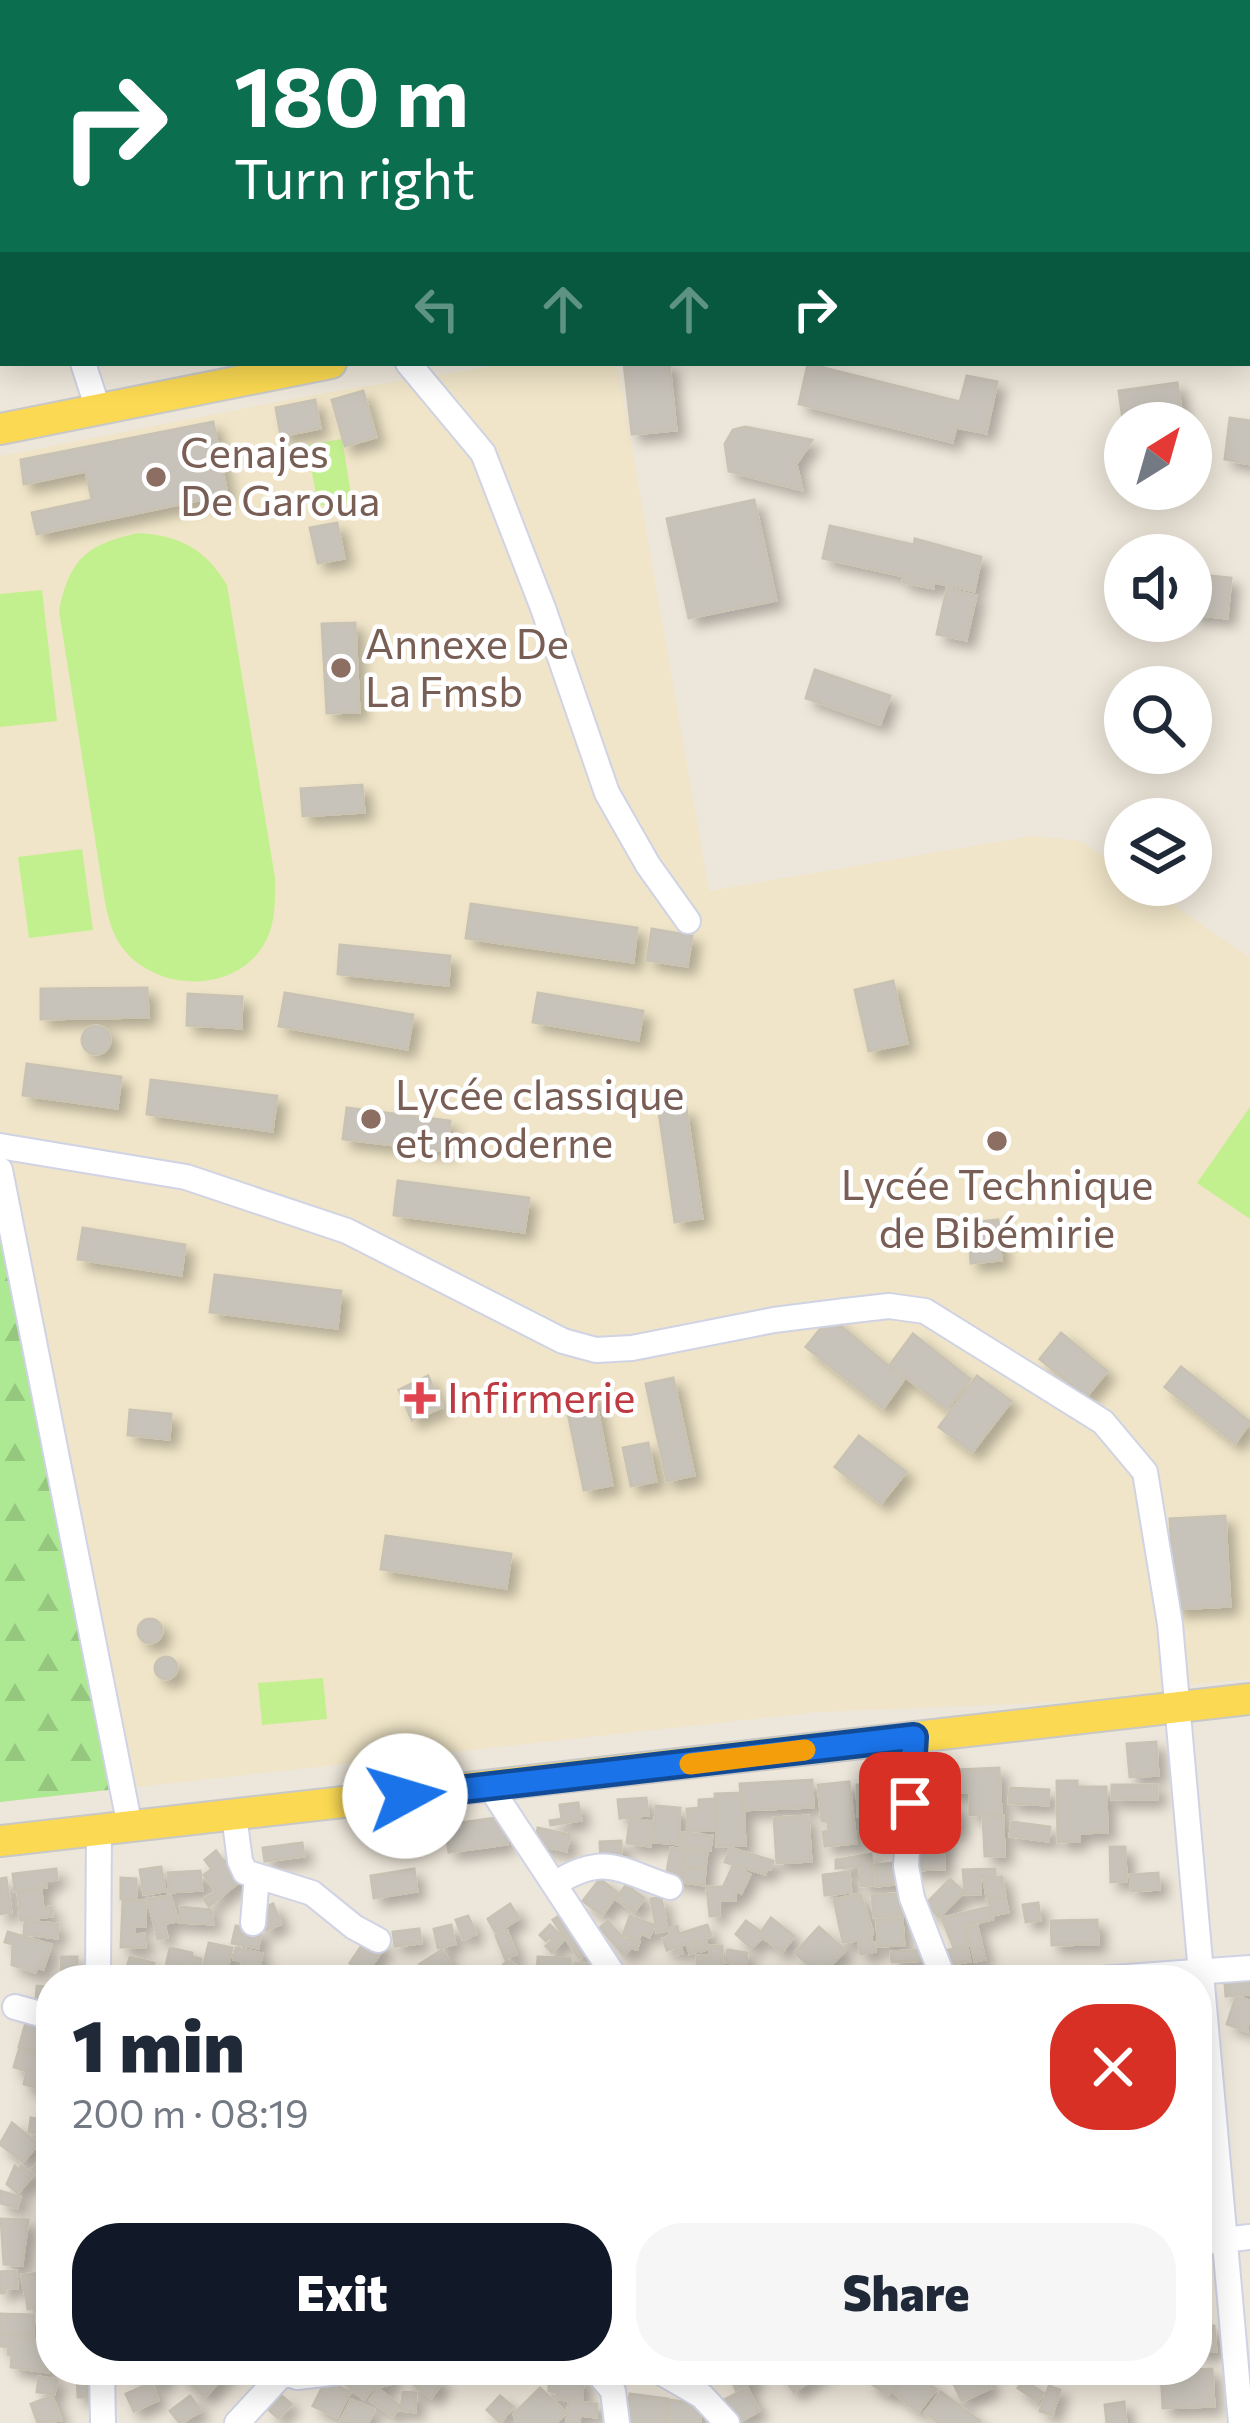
<!DOCTYPE html>
<meta charset="utf-8">
<style>
body{margin:0;font-family:Commissioner,sans-serif;background:#f6f6f7;color:#1f2937;height:100vh;display:flex;flex-direction:column;font-size:45px;white-space:nowrap}
*{box-sizing:border-box;margin:0}
p{font-size:39px;color:#747a83}
.icon{flex:none;width:66px;height:66px;fill:none;stroke:currentColor;stroke-width:2;stroke-linecap:round;stroke-linejoin:round}
.map{position:relative;flex:1;overflow:hidden}
.details{position:absolute;left:36px;top:1965px;width:1176px;height:420px;display:flex;flex-direction:column;background:#fff;border-radius:48px;box-shadow:0 6px 30px #0003}
.details>*{flex:none}
.hud{position:absolute;left:0px;top:0px;width:1251px;height:366px;box-shadow:0 6px 30px #0003;background:#0b6e4f;color:#fff;overflow:hidden}
.needle{width:78px;rotate:37deg}
.tools{position:absolute;left:1104px;top:402px;display:grid;gap:24px}
.tools a{display:grid;place-items:center;width:108px;height:108px;border-radius:50%;background:#fff;box-shadow:0 6px 30px #0003;font-size:60px}
.pin{position:absolute;display:grid;place-items:center;width:102px;height:102px;color:#fff;margin:-51px;border-radius:24px;box-shadow:0 6px 18px #0006}
.me{position:absolute;width:132px;margin:-66px;rotate:84deg;stroke-linejoin:round;filter:drop-shadow(0 0 9px #0008)}
.turn{display:flex;align-items:center;gap:42px;height:252px;padding:0 36px;font-size:54px}
.turn .icon{width:156px;height:156px;stroke-width:2.5}
.turn b{display:block;font-size:84px;line-height:102px}
.lanes{display:flex;align-items:center;height:114px;padding:0 36px;background:#0003;justify-content:center;gap:60px;direction:ltr}
.lanes .off{opacity:.35}
.round{display:grid;place-items:center;flex:none;width:126px;height:126px;border-radius:48px;background:#f6f6f7}
.overview{display:flex;align-items:center;justify-content:space-between;height:204px;padding:0 36px}
h1{font-size:72px;font-weight:800;line-height:90px}
.action{display:flex;gap:24px;margin-top:auto;padding:24px 36px}
.action a{flex:1;height:138px;border-radius:48px;background:#111827;color:#fff;font-size:48px;font-weight:800;line-height:138px;text-align:center}
.action a+a{background:#f6f6f7;color:#1f2937}
.map>svg:first-child{display:block}
.education{fill:#f0e5c8}
.forest{fill:url(#forest-firs)}
.pitch{fill:#c3f08e}
.building{fill:#c8c3ba;stroke:#c8c2b4;stroke-width:3;filter:url(#shadow)}
.lines{fill:none;stroke-linecap:round;stroke-linejoin:round}
.minor-casing{stroke:#d0d3e4;stroke-width:28}
.major-casing{stroke:#c8c8c8;stroke-width:34}
.minor{stroke:#fff;stroke-width:24}
.major{stroke:#fbd952;stroke-width:30}
.route-casing{stroke:#114b97;stroke-width:30}
.route{stroke:#1a73e8;stroke-width:21}
.slow{stroke:#f59e0b;stroke-width:21}
.education-dot{fill:#8d6e63;stroke:#fff;stroke-width:4.5}
.health-dot{fill:#e0444e;stroke:#fff;stroke-width:4.5}
.labels{text-anchor:middle;stroke-width:9;stroke-linejoin:round;paint-order:stroke}
.education-label{font-size:42px;fill:#785e54;stroke:#fff;text-anchor:start}
.health-label{font-size:42px;fill:#be3a42;stroke:#fff;text-anchor:start}
</style>
<div class="map">
<svg width="1250" height="2423" viewBox="0 0 1250 2423">
<defs>
<pattern id="forest-firs" width="22" height="20" patternUnits="userSpaceOnUse" patternTransform="scale(3)"><rect width="22" height="20" fill="#ade893"/><path d="M5 1l3.5 6h-7zM16 11l3.5 6h-7z" fill="#95c77f"/></pattern>
<filter id="shadow"><feDropShadow dx="8" dy="8" stdDeviation="6" flood-color="#0004"/></filter>
</defs>
<rect width="100%" height="100%" fill="#ede6da"/>
<path class="education" d="M514,363H617L709,891L1032,836L1081,841L1125,871V885H1145L1250,958V1679L1183,1685L1173,1692L1107,1700L817,1712L0,1802V456L324,393Z"/>
<path class="forest" d="M0,1168L126,1788L0,1802Z"/>
<path class="pitch" d="M342,439L352,500L318,506L307,445Z
M139,533C181,536 205,549 227,585L275,878C275,896 276,916 269,934C246,994 157,996 121,946C112,933 108,917 105,902L59,611C70,558 87,544 139,533Z
M42,590L57,721L0,727V594Z
M82,849L93,930L29,938L18,857Z
M1250,1107V1219L1197,1183Z
M323,1678L327,1719L262,1725L258,1683Z"/>
<path class="building" d="M624,363H669L676,430L632,434Z
M808,364L960,402L967,376L997,382L986,433L956,427L952,442L799,404Z
M1177,383L1183,423H1125V434L1119,391Z
M363,391L376,437L345,446L332,400Z
M315,400L320,428L281,436L276,408Z
M1230,418L1250,421V464L1225,459Z
M213,422L227,494L37,534L32,513L92,500L86,471L24,484L21,460Z
M745,427L812,440L796,464L802,490L729,471L725,444L733,430Z
M754,500L776,600L689,618L667,519Z
M337,523L344,558L318,563L310,528Z
M830,526L914,545L915,539L981,557L974,591L934,582L933,588L903,582L904,576L823,558Z
M1191,574L1231,578L1227,618L1191,614Z
M1120,582L1125,583V614L1115,612Z
M947,589L976,596L966,640L937,634Z
M355,623L359,712L327,713L322,624Z
M815,670L890,696L880,724L806,698Z
M362,785L364,812L303,816L301,789Z
M471,904L637,928L633,962L466,938Z
M652,929L692,936L687,966L647,960Z
M340,945L450,956L448,985L338,974Z
M893,981L907,1043L869,1051L855,990Z
M147,988L148,1017L41,1019V989Z
M285,993L413,1015L407,1049L279,1026Z
M538,993L643,1011L638,1040L533,1022Z
M188,994L242,997L241,1028L187,1025Z
M82 1040a14 14 0 1 1 28 0a14 14 0 1 1-28 0Z
M27,1064L121,1077L117,1108L23,1095Z
M151,1080L277,1096L272,1131L147,1114Z
M347,1108L450,1121L447,1151L343,1139Z
M686,1108L702,1218L675,1222L659,1112Z
M398,1181L529,1198L524,1232L394,1215Z
M998,1220L1001,1260L971,1263L968,1223Z
M83,1228L185,1245L181,1275L78,1259Z
M215,1275L341,1291L337,1328L210,1312Z
M830,1317L904,1379L883,1408L806,1347Z
M1061,1333L1107,1371L1086,1397L1040,1359Z
M913,1334L970,1379L947,1409L890,1365Z
M1181,1367L1250,1422L1235,1443L1165,1387Z
M428,1376L442,1407L412,1420L399,1390Z
M977,1376L1011,1401L972,1452L939,1427Z
M673,1378L694,1475L667,1481L646,1384Z
M594,1393L612,1485L584,1490L565,1399Z
M130,1410L171,1414L169,1439L128,1435Z
M859,1436L906,1472L881,1503L835,1467Z
M648,1443L656,1481L631,1486L623,1448Z
M1225,1516L1230,1606L1175,1609L1170,1519Z
M386,1536L511,1554L506,1588L381,1569Z
M138 1631a12 12 0 1 1 24 0a12 12 0 1 1-24 0Z
M155 1668a11 11 0 1 1 22 0a11 11 0 1 1-22 0Z
M1156,1742L1158,1775L1130,1777L1127,1744Z
M999,1768L1001,1813L970,1815V1792L934,1794L933,1771Z
M812,1780L813,1807L742,1810L740,1784Z
M1057,1781H1077V1787H1106L1107,1832L1079,1833V1841L1058,1842Z
M849,1782L856,1843L825,1846L823,1832L829,1831L828,1821H822L818,1785Z
M904,1784L905,1811L867,1809L868,1816H858L857,1785Z
M1112,1785H1157V1799H1112Z
M1010,1788L1049,1790L1048,1805L1009,1803Z
M743,1793L745,1845L717,1846L715,1794Z
M646,1798L648,1815L620,1818L618,1800Z
M714,1799L715,1830L688,1831L687,1809L699,1808V1800Z
M578,1803L581,1820L551,1825L550,1821L562,1819L560,1805Z
M958,1805L959,1830L937,1831L936,1806Z
M656,1806L680,1808L678,1844L654,1842Z
M808,1816L811,1861L777,1863L774,1818Z
M1003,1816L1004,1856H985L983,1817Z
M503,1817L507,1844L449,1852L445,1825Z
M630,1819L653,1822L650,1846L627,1843Z
M1012,1822L1050,1827L1048,1841L1010,1836Z
M538,1828L570,1835L566,1851L535,1844Z
M682,1833L712,1836L710,1850L681,1847Z
M943,1836L944,1869L910,1870L909,1837Z
M621,1841V1863H601L600,1842Z
M302,1843L304,1856L265,1861L263,1848Z
M1110,1847H1125L1126,1881L1111,1882Z
M671,1848L685,1850L681,1880L666,1878Z
M730,1848L773,1861L770,1869L767,1868L765,1874L725,1862Z
M216,1851L224,1862L230,1858L245,1877L209,1906L204,1899L217,1892L204,1875L212,1869L205,1860Z
M687,1851L707,1853L705,1869L685,1866Z
M871,1854L873,1885L861,1886L860,1866L836,1868V1860Z
M894,1863L896,1884L877,1886L875,1865Z
M733,1866L750,1875L741,1893L735,1889V1900H719V1915L710,1916L707,1887H730L724,1885Z
M161,1867L165,1891L144,1894L140,1870Z
M684,1868L705,1870L704,1885L683,1882Z
M56,1869L57,1879L45,1881L46,1887L15,1891L13,1874Z
M414,1869L417,1891L374,1898L371,1876Z
M995,1869V1876L980,1877V1894H965L963,1870Z
M200,1871L202,1890L169,1892L168,1873Z
M849,1872L851,1892L825,1895L823,1875Z
M1158,1873L1159,1889L1132,1891L1130,1875Z
M1002,1877L1005,1896L987,1898L984,1879Z
M6,1878L11,1912L0,1914V1879Z
M121,1878L136,1879V1899H121Z
M600,1879L618,1893L602,1915L583,1901Z
M950,1879L964,1892L939,1917L926,1904Z
M626,1885L644,1898L634,1912L616,1899Z
M41,1890L43,1908L51,1907L52,1916L21,1920L18,1893Z
M860,1894L872,1930L866,1931L867,1935L872,1933L870,1944L874,1943L875,1951L861,1954L858,1940L843,1942L834,1900Z
M901,1894L902,1915L874,1917L872,1895Z
M170,1896L178,1921L165,1923L162,1914L167,1937L158,1939L148,1899Z
M661,1897L667,1930L657,1932L651,1899Z
M1005,1898L1008,1912L992,1915L989,1901Z
M123,1901H145V1926H134V1935L144,1934L145,1947H121Z
M1038,1903L1040,1920L1026,1922L1023,1905Z
M273,1904L281,1924L266,1930L259,1910Z
M510,1904L519,1918L496,1933L488,1919Z
M181,1907L211,1910L213,1924L180,1922Z
M989,1907L992,1919L964,1925L968,1945L954,1948L942,1918Z
M567,1911L593,1949L579,1958L553,1920Z
M468,1916L476,1934L463,1939L456,1920Z
M630,1916L654,1925L649,1937L641,1933L638,1940L623,1935Z
M771,1918L794,1936L782,1952L763,1937L751,1948L736,1934L746,1921L761,1932Z
M902,1919L904,1945L878,1946L877,1920Z
M1097,1920L1098,1944L1052,1945L1051,1921Z
M25,1921L58,1924L57,1938L24,1934Z
M608,1921L623,1939L639,1942L637,1949L631,1948L624,1955L600,1928Z
M451,1925L455,1944L438,1948L434,1929Z
M550,1925L564,1939L552,1952L546,1946L553,1940L550,1937L546,1941L540,1935Z
M707,1925L711,1936L705,1938L708,1949L701,1951L697,1940L694,1941L697,1951L690,1954L687,1943L680,1946L682,1953L678,1954L675,1947L667,1950L663,1939L671,1936L669,1929L677,1926L679,1934Z
M236,1926L261,1931L258,1948L232,1943Z
M977,1926L985,1959L975,1961L967,1928Z
M819,1927L845,1950L821,1976L795,1953Z
M419,1929L421,1943L395,1946L393,1932Z
M507,1931L516,1954L505,1958L496,1936Z
M8,1932L51,1945L43,1969L37,1967L35,1972L12,1965L13,1944L5,1942Z
M369,1935L385,1946L366,1974L350,1963Z
M209,1943L232,1948L226,1973L203,1968Z
M710,1946H722V1967H698L697,1956H710Z
M967,1947L970,1961L940,1966L937,1952Z
M170,1948L192,1953V1957L201,1959L200,1967L194,1966L193,1970L179,1963L178,1968L166,1966Z
M236,1948L262,1954L259,1969L246,1966L244,1976L240,1974L243,1961L234,1959Z
M442,1950L451,1963L432,1975L420,1964Z
M728,1950L747,1953L746,1965L726,1962Z
M925,1950L926,1960L892,1962L891,1952Z
M61,1957H77V1979H62Z
M130,1957L154,1963L151,1977L126,1971Z
M538,1957L570,1958V1974L537,1972Z
M507,1960L523,1971L517,1980H492Z
M575,1963L599,1965L598,1977L575,1975Z
M1250,1981V1994L1226,1996L1225,1984Z
M37,1986L51,1987V2014L35,2013Z
M1236,1997L1250,2001L1247,2031L1227,2024Z
M28,2015L51,2021V2056L19,2047Z
M19,2050L51,2059L49,2077L46,2076L42,2089L24,2084L27,2071L14,2067Z
M31,2118L51,2121V2144L37,2142L38,2133L29,2132Z
M12,2123L38,2144L23,2162L0,2144Z
M44,2155L51,2160V2184L32,2170Z
M15,2166L19,2170L21,2166L33,2175L18,2193L7,2184Z
M0,2191L20,2197L17,2208L0,2203Z
M1,2219L28,2220L22,2265L4,2264Z
M16,2271L17,2288H5V2293H0V2272Z
M41,2273L44,2307L28,2309L22,2275Z
M0,2314L34,2315L33,2334L0,2333Z
M1214,2326L1216,2351L1197,2352V2327Z
M0,2334L47,2340L48,2372L11,2367L12,2355L8,2354L9,2347L0,2346Z
M1212,2369L1214,2406L1163,2408L1161,2371Z
M77,2370H87V2397H78Z
M126,2370H167L163,2383Z
M180,2370H229L205,2397L178,2372Z
M390,2370L393,2383L372,2389L364,2399L341,2381L359,2377L367,2384L365,2375Z
M425,2370L442,2383L431,2398L405,2378L410,2371L419,2377Z
M742,2370H750L755,2380L736,2390L730,2376Z
M779,2370H825L794,2392Z
M877,2370H906L888,2395L869,2382Z
M910,2370L936,2389L918,2412L893,2392Z
M983,2371L991,2388L962,2401L954,2384Z
M558,2375L583,2377L582,2403L597,2404L596,2417L580,2415L579,2423H567L569,2400L557,2399V2392L549,2391V2379L558,2380Z
M39,2377L57,2380L54,2394L37,2392Z
M326,2380L350,2392L337,2417L313,2406Z
M1024,2380L1043,2393L1037,2401L1018,2388Z
M151,2383L158,2400L134,2411L126,2394Z
M1049,2386L1060,2390L1052,2415L1040,2411Z
M540,2388L566,2413L555,2423H517L514,2414Z
M747,2388L759,2411L737,2423L722,2401Z
M378,2389L400,2406L393,2416L370,2400Z
M403,2392L416,2393L415,2412L401,2410Z
M941,2392L980,2421L978,2423H939L925,2413Z
M630,2394L668,2399L665,2423H626Z
M52,2396L61,2420L38,2423L31,2404Z
M190,2396L201,2411L180,2423L170,2411Z
M282,2396L291,2404L278,2418L269,2410Z
M500,2396L513,2407L500,2422L487,2410Z
M351,2400L374,2410L368,2423H340Z
M669,2400L701,2404L700,2423H667Z
M1124,2402L1126,2423H1107L1105,2405Z"/>
<g class="lines">
<defs>
<path id="minor" d="M824,0V3
M529,3L544,0
M0,104L3,114
M83,363L98,409
M408,363L483,453L543,608L607,793L648,865L688,921
M0,1146L186,1177L347,1231L563,1341L596,1350L632,1348L774,1320L845,1311L889,1306L925,1311L1103,1422L1145,1472L1170,1624L1241,2423
M0,1170L130,1827
M914,1737L906,1866L912,1898L944,1980
M490,1787L617,1980
M234,1815L240,1861L245,1872L312,1893L354,1927L378,1940
M556,1883C605,1853 619,1870 670,1887
M253,1923L257,1876
M98,1980L99,1830
M1086,1980L1250,1968
M15,2007L51,2017
M1197,2243L1250,2237
M102,2370L103,2423
M596,2370L613,2391L617,2423
M657,2370L702,2396L727,2423
M285,2372L297,2377L356,2370
M237,2423L286,2370"/>
<path id="major" d="M1248,236H1250
M0,429L331,363
M0,1841L1250,1699"/>
</defs>
<use href="#minor" class="minor-casing"/>
<use href="#major" class="major-casing"/>
<use href="#minor" class="minor"/>
<use href="#major" class="major"/>
</g>
<g class="lines">
<defs>
<path id="route" d="M405,1796L914,1737L910,1803"/>
</defs>
<use href="#route" class="route-casing"/>
<use href="#route" class="route"/>
<path class="slow" d="M690,1764L805,1750"/>
</g>
<g class="education-dot">
<circle cx="156" cy="477" r="12"/>
<circle cx="341" cy="668" r="12"/>
<circle cx="371" cy="1119" r="12"/>
<circle cx="997" cy="1141" r="12"/>
</g>
<path class="health-dot" d="M414 1380h12v12h12v12h-12v12h-12v-12h-12v-12h12z"/>
<g class="labels">
<g class="education-label">
<text x="180" y="468">Cenajes<tspan x="180" dy="48">De Garoua</tspan></text>
<text x="365" y="659">Annexe De<tspan x="365" dy="48">La Fmsb</tspan></text>
<text x="395" y="1110">Lycée classique<tspan x="395" dy="48">et moderne</tspan></text>
<text x="997" y="1200" text-anchor="middle">Lycée Technique<tspan x="997" dy="48">de Bibémirie</tspan></text>
</g>
<g class="health-label">
<text x="447" y="1413">Infirmerie</text>
</g>
</g>
</svg>
<div class="tools">
<a><svg class="needle" viewBox="-14 -14 28 28"><path d="M0-13l5 13h-10z" fill="#e53935"/><path d="M0 13l5-13h-10z" fill="#747a83"/></svg></a>
<a><svg class="icon" aria-label="sound" viewBox="0 0 24 24"><path d="M4 9h4l5-4v14l-5-4H4zM17 9q2 3 0 6"/></svg></a>
<a><svg class="icon" aria-label="search" viewBox="0 0 24 24"><circle cx="10" cy="10" r="6"/><path d="M15 15l6 6"/></svg></a>
<a><svg class="icon" aria-label="layers" viewBox="0 0 24 24"><path d="M12 4l9 5-9 5-9-5zM3 14l9 5 9-5"/></svg></a>
</div>
<div class="pin" style="left:910px;top:1803px;background:#d93025"><svg class="icon" aria-label="arrive" viewBox="0 0 24 24"><path d="M6 21V4h12l-3 4 3 4H6"/></svg></div>
<svg class="me" style="left:405px;top:1796px" viewBox="-20 -20 40 40"><circle r="19" fill="#fff"/><path d="M0-13L10 11 0 6-10 11z" fill="#1a73e8"/></svg>
<div class="hud">
<div class="turn"><svg class="icon" aria-label="right" viewBox="0 0 24 24"><path d="M7 20v-9h11M14 6l5 5-5 5"/></svg><div><b>180 m</b>Turn right</div></div>
<div class="lanes"><svg class="icon off" aria-label="left" viewBox="0 0 24 24"><path d="M17 20v-9H6M10 6l-5 5 5 5"/></svg><svg class="icon off" aria-label="ahead" viewBox="0 0 24 24"><path d="M12 20V5M6 11l6-6 6 6"/></svg><svg class="icon off" aria-label="ahead" viewBox="0 0 24 24"><path d="M12 20V5M6 11l6-6 6 6"/></svg><svg class="icon" aria-label="right" viewBox="0 0 24 24"><path d="M7 20v-9h11M14 6l5 5-5 5"/></svg></div>
</div>
<section class="details">
<div class="overview"><div><h1>1 min</h1><p>200 m · 08:19</p></div><a class="round" style="background:#d93025;color:#fff"><svg class="icon" aria-label="close" viewBox="0 0 24 24"><path d="M6 6l12 12M18 6L6 18"/></svg></a></div>
<div class="action"><a>Exit</a><a>Share</a></div>
</section>
</div>
